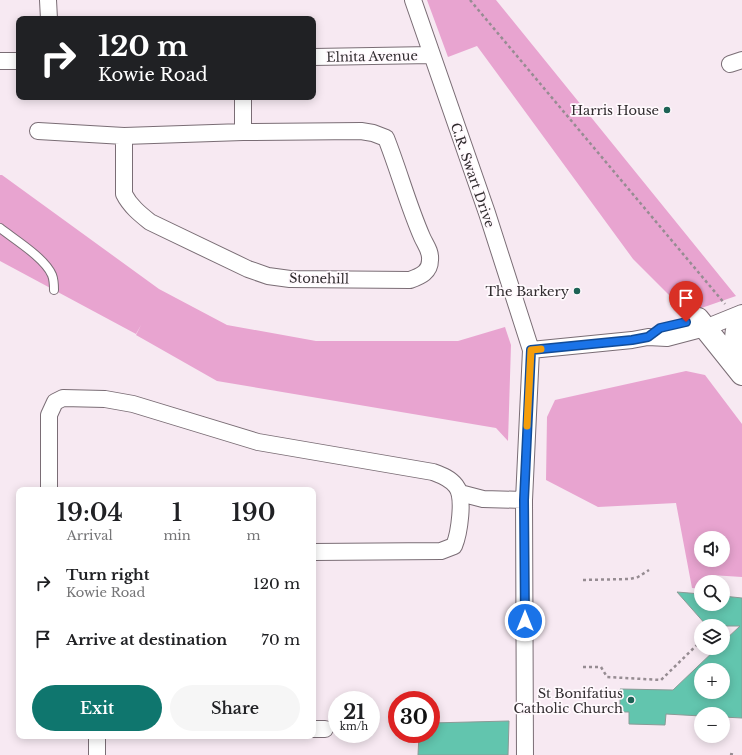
<!DOCTYPE html>
<meta charset="utf-8">
<style>
body{margin:0;font-family:"Libre Baskerville",serif;background:#f6f6f6;color:#202124;height:100vh;display:flex;flex-direction:column;font-size:15px;white-space:nowrap}
*{box-sizing:border-box;margin:0}
p{font-size:13px;color:#757577}
.icon{flex:none;width:22px;height:22px;fill:none;stroke:currentColor;stroke-width:2;stroke-linecap:round;stroke-linejoin:round}
.map{position:relative;flex:1;overflow:hidden}
.details{position:absolute;left:16px;top:487px;width:300px;height:252px;display:flex;flex-direction:column;background:#fff;border-radius:8px;box-shadow:0 2px 10px #0003}
.details>*{flex:none}
.banner{position:absolute;left:16px;top:16px;width:300px;height:84px;border-radius:8px;box-shadow:0 2px 10px #0003;background:#202124;color:#fff;overflow:hidden}
.controls{position:absolute;left:694px;top:531px;display:grid;gap:8px}
.controls a{display:grid;place-items:center;width:36px;height:36px;border-radius:50%;background:#fff;box-shadow:0 2px 10px #0003;font-size:20px}
.speed{position:absolute;left:328px;top:691px;display:flex;gap:8px;font-size:20px;font-weight:700;text-align:center}
.speed>*{display:grid;place-content:center;width:52px;height:52px;border-radius:50%;background:#fff;box-shadow:0 2px 10px #0003;line-height:1}
.speed small{font-size:10px;font-weight:400}
.speed .limit{border:6px solid #d22;background:#fff;color:#111}
.pin{position:absolute;display:grid;place-items:center;width:34px;height:34px;color:#fff;margin:-41px -17px;border-radius:50% 50% 50% 0;rotate:-45deg;box-shadow:0 0 4px #0007}
.pin .icon{rotate:45deg}
.me{position:absolute;width:44px;margin:-22px;rotate:0deg;stroke-linejoin:round;filter:drop-shadow(0 0 3px #0008)}
.turn{display:flex;align-items:center;gap:14px;height:84px;padding:0 16px;font-size:18px}
.turn .icon{width:52px;height:52px;stroke-width:2.5}
.turn b{display:block;font-size:28px;line-height:34px}
.eta{display:flex;justify-content:space-evenly;align-items:center;height:68px;text-align:center}
.eta b{font-size:24px;font-weight:600;line-height:28px}
.primary-button{display:flex;gap:8px;margin-top:auto;padding:8px 16px}
.primary-button a{flex:1;height:46px;border-radius:24px;background:#0f766e;color:#fff;font-size:16px;font-weight:600;line-height:46px;text-align:center}
.primary-button a+a{background:#f6f6f6;color:#202124}
ul{padding:0;list-style:none}
li{display:flex;align-items:center;gap:12px;height:56px;padding:0 16px}
li div{flex:1}
li b{display:block;font-size:15px}
li em{font-style:normal}
.map>svg:first-child{display:block}
.green{fill:#e8a4d0;fill-rule:evenodd}
.building{fill:#62c5ae;stroke:#8b9a96;fill-rule:evenodd}
.lines{fill:none;stroke-linecap:round;stroke-linejoin:round}
.lane-casing{stroke:#7a6d75;stroke-width:10}
.street-casing{stroke:#7a6d75;stroke-width:18}
.secondary-casing{stroke:#7a6d75;stroke-width:24}
.path{stroke:#968c92;stroke-width:2.5;stroke-dasharray:3 3;stroke-linecap:butt}
.lane{stroke:#fff;stroke-width:8}
.street{stroke:#fff;stroke-width:16}
.secondary{stroke:#fff;stroke-width:22}
.route-casing{stroke:#114b97;stroke-width:10}
.route{stroke:#1a73e8;stroke-width:7}
.slow{stroke:#f59e0b;stroke-width:7}
.poi-dot{fill:#1d6255;stroke:#fff9fd;stroke-width:1.5}
.labels{text-anchor:middle;stroke-width:3.5;stroke-linejoin:round;paint-order:stroke}
.street-label{font-size:13px;fill:#312c2f;stroke:#fff9fd}
.poi-label{font-size:13px;fill:#312c2f;stroke:#fff9fd;text-anchor:end}
</style>
<div class="map">
<svg width="742" height="755" viewBox="0 0 742 755">
<rect width="100%" height="100%" fill="#f7e9f2"/>
<path class="green" d="M427,0H496L736,296L687,313L633,259L477,46L448,57Z
M0,175H2L159,289L227,325L316,341H458L505,327L511,345L508,441L496,428L217,381L136,335L141,325L136,334L0,261Z
M686,371L705,375L742,424V577L711,575V582H701V589L692,588L676,503L598,507L546,480L547,417L555,400ZM701,538H723V560H701Z"/>
<path class="building" d="M677,592L701,594V604H723V596L742,598V718L723,717V714H701V716L666,714L665,725L629,724V712H620V689L673,690L717,648H723V642L740,626H707ZM701,670H723V692H701Z
M509,721L508,755H418L419,734H431V723Z"/>
<g class="lines">
<defs>
<path id="lane" d="M0,228C14,239 45,258 52,275C54,280 54,285 54,290"/>
<path id="street" d="M48,0L49,19
M413,0L487,213L531,350L524,500L525,755
M313,57L432,55
M0,61H19
M730,64L742,60
M38,131L124,136
M361,131L373,133L386,138C399,171 408,205 422,237C425,244 431,251 430,260C430,272 421,276 410,280L290,279L268,276L248,269L150,222C140,214 130,206 124,194V136L243,132Z
M243,132V97
M531,350L632,340L648,337L667,338L705,328L742,313
M49,490V415L55,402L63,398L105,399L133,404L258,442L433,472C441,475 450,478 456,486C465,497 459,534 454,546L441,551L313,552
M460,493L483,499L524,500
M313,729H325
M97,736V755"/>
<path id="secondary" d="M698,319L742,374
M739,370C737,353 732,333 742,317"/>
</defs>
<use href="#lane" class="lane-casing"/>
<use href="#street" class="street-casing"/>
<use href="#secondary" class="secondary-casing"/>
<path class="path" d="M470,0L725,304
M583,580L630,579L638,577L649,570
M583,667H601L607,677L661,680L701,641
M730,754L735,755"/>
<use href="#lane" class="lane"/>
<use href="#street" class="street"/>
<use href="#secondary" class="secondary"/>
</g>
<g class="lines">
<defs>
<path id="route" d="M525,621L524,500L531,350L632,340L648,337L660,328L686,322"/>
</defs>
<use href="#route" class="route-casing"/>
<use href="#route" class="route"/>
<path class="slow" d="M527,426L531,350L541,349"/>
</g>
<g class="poi-dot">
<circle cx="667" cy="110" r="4"/>
<circle cx="577" cy="291" r="4"/>
<circle cx="631" cy="700" r="4"/>
</g>
<g class="labels">
<g class="street-label">
<text transform="translate(372 56) rotate(-1)" y="5">Elnita Avenue</text>
<text transform="translate(473 175) rotate(71)" y="5">C.R. Swart Drive</text>
<text transform="translate(319 278) rotate(1)" y="5">Stonehill</text>
</g>
<g class="poi-label">
<text x="659" y="115">Harris House</text>
<text x="569" y="296">The Barkery</text>
<text x="623" y="698">St Bonifatius<tspan x="623" dy="15">Catholic Church</tspan></text>
</g>
</g>
</svg>
<div class="controls">
<a><svg class="icon" aria-label="sound" viewBox="0 0 24 24"><path d="M4 9h4l5-4v14l-5-4H4zM17 9q2 3 0 6"/></svg></a>
<a><svg class="icon" aria-label="search" viewBox="0 0 24 24"><circle cx="10" cy="10" r="6"/><path d="M15 15l6 6"/></svg></a>
<a><svg class="icon" aria-label="layers" viewBox="0 0 24 24"><path d="M12 4l9 5-9 5-9-5zM3 14l9 5 9-5"/></svg></a>
<a>+</a>
<a>−</a>
</div>
<div class="speed"><div>21<small>km/h</small></div><div class="limit">30</div></div>
<div class="pin" style="left:686px;top:322px;background:#d93025"><svg class="icon" aria-label="arrive" viewBox="0 0 24 24"><path d="M6 21V4h12l-3 4 3 4H6"/></svg></div>
<svg class="me" style="left:525px;top:621px" viewBox="-20 -20 40 40"><circle r="17" fill="#1a73e8" stroke="#fff" stroke-width="3"/><path d="M0-11L8 9 0 5-8 9z" fill="#fff"/></svg>
<div class="banner">
<div class="turn"><svg class="icon" aria-label="right" viewBox="0 0 24 24"><path d="M7 20v-9h11M14 6l5 5-5 5"/></svg><div><b>120 m</b>Kowie Road</div></div>
</div>
<section class="details">
<div class="eta">
<div><b>19:04</b><p>Arrival</p></div>
<div><b>1</b><p>min</p></div>
<div><b>190</b><p>m</p></div>
</div>
<ul>
<li><svg class="icon" aria-label="right" viewBox="0 0 24 24"><path d="M7 20v-9h11M14 6l5 5-5 5"/></svg><div><b>Turn right</b><p>Kowie Road</p></div><em>120 m</em></li>
<li><svg class="icon" aria-label="arrive" viewBox="0 0 24 24"><path d="M6 21V4h12l-3 4 3 4H6"/></svg><div><b>Arrive at destination</b></div><em>70 m</em></li>
</ul>
<div class="primary-button"><a>Exit</a><a>Share</a></div>
</section>
</div>
